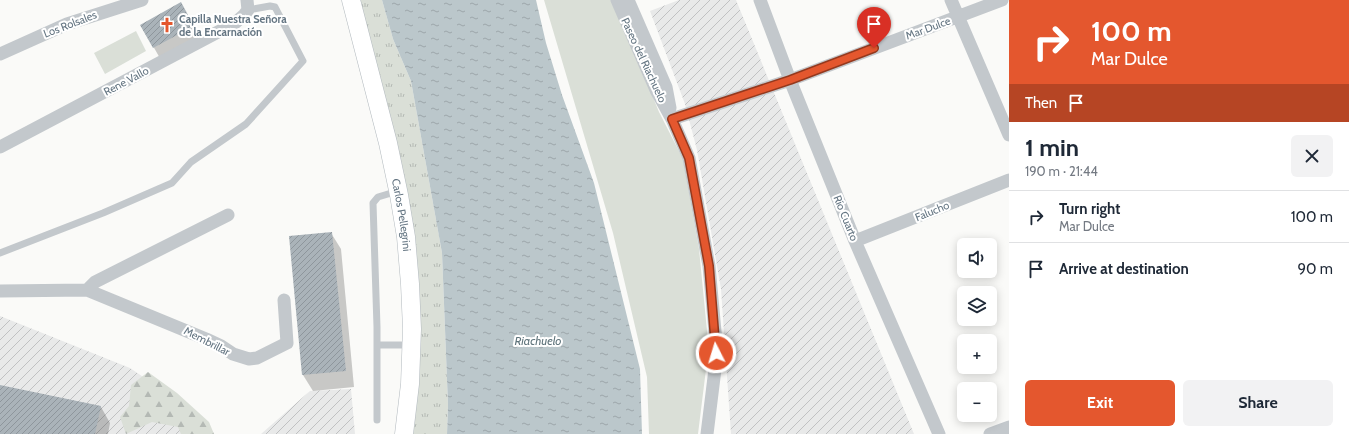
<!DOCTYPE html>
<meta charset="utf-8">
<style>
body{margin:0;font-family:Cabin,sans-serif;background:#f2f2f3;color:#1f2937;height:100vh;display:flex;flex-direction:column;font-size:15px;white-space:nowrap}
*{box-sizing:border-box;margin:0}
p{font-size:13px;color:#747a83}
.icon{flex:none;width:22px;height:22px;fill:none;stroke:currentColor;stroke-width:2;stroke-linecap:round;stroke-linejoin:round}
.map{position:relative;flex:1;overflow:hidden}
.panel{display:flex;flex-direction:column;background:#fff;width:340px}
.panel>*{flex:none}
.banner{background:#e4572e;color:#fff;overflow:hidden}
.tools{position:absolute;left:957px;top:238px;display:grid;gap:8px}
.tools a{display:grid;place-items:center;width:40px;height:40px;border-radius:6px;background:#fff;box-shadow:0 2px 10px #0003;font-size:20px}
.pin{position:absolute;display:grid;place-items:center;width:34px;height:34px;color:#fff;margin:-41px -17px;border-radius:50% 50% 50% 0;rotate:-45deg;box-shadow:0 0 4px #0007}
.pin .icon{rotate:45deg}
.me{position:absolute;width:44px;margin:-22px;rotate:355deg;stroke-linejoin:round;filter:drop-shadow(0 0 3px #0008)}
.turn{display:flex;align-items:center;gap:14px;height:84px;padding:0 16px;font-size:18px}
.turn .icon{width:52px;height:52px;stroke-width:2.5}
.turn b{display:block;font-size:28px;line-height:34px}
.then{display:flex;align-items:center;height:38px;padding:0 16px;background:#0003;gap:8px;font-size:15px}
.round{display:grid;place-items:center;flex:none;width:42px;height:42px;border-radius:6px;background:#f2f2f3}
.head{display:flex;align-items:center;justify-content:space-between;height:68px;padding:0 16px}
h1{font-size:24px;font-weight:700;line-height:30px}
.button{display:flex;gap:8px;margin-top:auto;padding:8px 16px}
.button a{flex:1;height:46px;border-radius:6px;background:#e4572e;color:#fff;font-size:16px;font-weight:700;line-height:46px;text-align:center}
.button a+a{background:#f2f2f3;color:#1f2937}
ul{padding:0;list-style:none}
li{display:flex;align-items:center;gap:12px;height:52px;padding:0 16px;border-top:1px solid #e0e1e3}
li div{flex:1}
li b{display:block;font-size:15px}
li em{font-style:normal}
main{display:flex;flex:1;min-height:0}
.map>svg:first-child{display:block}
.industrial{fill:url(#industrial-furrows)}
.grass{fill:url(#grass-tufts)}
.forest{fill:url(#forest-firs)}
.green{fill:#dadfd7}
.water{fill:url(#water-ripples)}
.shadow{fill:#0003}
.building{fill:url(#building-hatch)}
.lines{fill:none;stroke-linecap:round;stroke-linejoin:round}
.secondary-casing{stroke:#b3babf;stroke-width:19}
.lane{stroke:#c3c8cc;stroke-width:7}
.street{stroke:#c3c8cc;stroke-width:13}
.secondary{stroke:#fff;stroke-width:18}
.route-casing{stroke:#94391e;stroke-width:10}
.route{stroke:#e4572e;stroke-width:7}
.labels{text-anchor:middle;stroke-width:4;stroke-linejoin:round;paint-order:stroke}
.poi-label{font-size:11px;font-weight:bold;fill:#657683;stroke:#fff;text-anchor:start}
.street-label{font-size:11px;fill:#657683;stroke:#fff}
.water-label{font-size:12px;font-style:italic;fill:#60757c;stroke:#fff}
</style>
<main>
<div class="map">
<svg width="1009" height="434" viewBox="0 0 1009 434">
<defs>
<pattern id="industrial-furrows" width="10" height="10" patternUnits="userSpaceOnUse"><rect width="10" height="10" fill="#e8e9e9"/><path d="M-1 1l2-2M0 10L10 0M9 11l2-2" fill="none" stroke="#c0c1c2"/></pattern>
<pattern id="grass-tufts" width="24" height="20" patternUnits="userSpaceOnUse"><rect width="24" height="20" fill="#dadfd7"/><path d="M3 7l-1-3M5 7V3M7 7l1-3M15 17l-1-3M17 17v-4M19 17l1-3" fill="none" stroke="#b4b9b4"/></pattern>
<pattern id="forest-firs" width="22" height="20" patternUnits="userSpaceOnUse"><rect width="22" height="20" fill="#dadfd7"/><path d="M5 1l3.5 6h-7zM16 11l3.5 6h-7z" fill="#b4b9b4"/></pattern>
<pattern id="water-ripples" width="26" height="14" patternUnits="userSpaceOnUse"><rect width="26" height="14" fill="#bbc7cb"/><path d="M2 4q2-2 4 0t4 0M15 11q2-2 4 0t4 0" fill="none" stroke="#9ca6aa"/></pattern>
<pattern id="building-hatch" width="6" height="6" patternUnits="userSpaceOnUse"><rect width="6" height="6" fill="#aab3b9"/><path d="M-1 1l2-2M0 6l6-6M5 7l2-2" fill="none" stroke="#8e969c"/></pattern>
</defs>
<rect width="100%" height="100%" fill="#fafaf8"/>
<path class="industrial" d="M679,0H736L914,434H731L721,289L697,150L685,104L650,11Z
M0,316L130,368L189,408L201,434H0Z
M351,389L355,434H261L310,391Z"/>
<path class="grass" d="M359,0H382L393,39L411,81L442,253L448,405L447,434H410L417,321Z"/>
<path class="forest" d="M148,372L177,393L209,422L214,434H181L178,427L152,422L126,434L120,417L129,406L131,385Z"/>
<path class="green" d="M544,0H613L659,112L683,159L699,249L708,341L707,361L698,434H649L647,377L613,233Z
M136,31L146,51L105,74L94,53Z"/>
<path class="water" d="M382,0H536L546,43L562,95L594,183L640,369L642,434H447L448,405L442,253L411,81L393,39Z"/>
<path class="shadow" d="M188,16L201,39L161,60L141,25Z
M331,233L341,249L354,387L313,391L303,375L290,237Z
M0,386L101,407L110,423L108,434H0Z"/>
<path class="building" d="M181,2L194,26L153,48L140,25Z
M332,232L346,371L302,375L289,236Z
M0,385L101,406L95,434H0Z"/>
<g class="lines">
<defs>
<g id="secondary">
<path id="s1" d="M351,0L388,143L399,195L406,237L410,284L412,329L410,384L404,434"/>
</g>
</defs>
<use href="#secondary" class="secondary-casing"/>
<path class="lane" d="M0,253L103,213L172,183L191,162L246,124L303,61L275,7L270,6L248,10
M377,345H411
M377,420V327L373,203L378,197L398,191"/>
<path class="street" d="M617,0L656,90L672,119L689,158L709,266L717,353L707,434
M628,0L666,87L670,108
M760,0L790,80L855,241L939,434
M951,0L1009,135
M0,54L67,24L142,0
M672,119L790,80L1002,0
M0,147L235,23L244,15L248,10L247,0
M855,241L1009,180
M87,290L95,282L228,215
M0,291L87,290L206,339L221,346L233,354L249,359L257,358L287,343L284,300
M990,434L1009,427"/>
<use href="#secondary" class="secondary"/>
</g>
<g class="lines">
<defs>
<path id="route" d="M716,353L709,266L689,158L672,119L790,80L874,48"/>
</defs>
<use href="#route" class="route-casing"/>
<use href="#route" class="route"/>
</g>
<defs>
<symbol id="church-bare" viewBox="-9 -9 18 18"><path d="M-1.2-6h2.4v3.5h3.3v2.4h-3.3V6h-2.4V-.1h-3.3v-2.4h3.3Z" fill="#e4572e" stroke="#fff" stroke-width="2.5" paint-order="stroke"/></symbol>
</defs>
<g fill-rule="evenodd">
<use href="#church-bare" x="156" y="14" width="22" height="22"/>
</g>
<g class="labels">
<g class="poi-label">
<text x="179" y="23">Capilla Nuestra Señora<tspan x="179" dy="13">de la Encarnación</tspan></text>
</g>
<g class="street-label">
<text transform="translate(70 24) rotate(-21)" y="4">Los Rolsales</text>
<text transform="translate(928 28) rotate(-20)" y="4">Mar Dulce</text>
<text transform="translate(644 60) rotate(65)" y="4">Paseo del Riachuelo</text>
<text transform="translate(126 81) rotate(-28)" y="4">Rene Vallo</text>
<text transform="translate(932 211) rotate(-22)" y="4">Falucho</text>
<text dy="4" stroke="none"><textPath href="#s1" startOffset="221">Carlos Pellegrini</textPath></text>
<text transform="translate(846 218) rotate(68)" y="4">Río Cuarto</text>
<text transform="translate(207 341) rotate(27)" y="4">Membrillar</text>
</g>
<g class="water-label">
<text x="538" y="345">Riachuelo</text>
</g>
</g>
</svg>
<div class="tools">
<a><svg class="icon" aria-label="sound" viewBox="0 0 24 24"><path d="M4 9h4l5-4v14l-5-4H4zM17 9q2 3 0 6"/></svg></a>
<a><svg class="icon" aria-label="layers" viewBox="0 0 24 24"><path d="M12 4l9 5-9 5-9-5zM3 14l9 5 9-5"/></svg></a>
<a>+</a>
<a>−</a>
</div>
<div class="pin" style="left:874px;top:48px;background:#d93025"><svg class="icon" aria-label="arrive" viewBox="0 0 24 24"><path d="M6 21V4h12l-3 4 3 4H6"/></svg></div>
<svg class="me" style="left:716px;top:353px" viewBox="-20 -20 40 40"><circle r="17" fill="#e4572e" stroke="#fff" stroke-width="3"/><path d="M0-11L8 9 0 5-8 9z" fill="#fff"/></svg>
</div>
<section class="panel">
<div class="banner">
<div class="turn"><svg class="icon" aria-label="right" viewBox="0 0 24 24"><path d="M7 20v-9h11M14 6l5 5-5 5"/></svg><div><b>100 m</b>Mar Dulce</div></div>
<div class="then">Then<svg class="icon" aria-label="arrive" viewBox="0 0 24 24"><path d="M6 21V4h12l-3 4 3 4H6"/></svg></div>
</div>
<div class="head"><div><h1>1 min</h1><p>190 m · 21:44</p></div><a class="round"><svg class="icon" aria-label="close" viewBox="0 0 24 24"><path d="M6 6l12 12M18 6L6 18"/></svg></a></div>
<ul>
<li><svg class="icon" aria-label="right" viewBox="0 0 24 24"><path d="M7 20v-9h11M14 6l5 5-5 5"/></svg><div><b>Turn right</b><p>Mar Dulce</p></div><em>100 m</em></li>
<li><svg class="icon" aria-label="arrive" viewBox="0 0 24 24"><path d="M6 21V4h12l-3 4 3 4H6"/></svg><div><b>Arrive at destination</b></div><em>90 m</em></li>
</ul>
<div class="button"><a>Exit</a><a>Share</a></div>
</section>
</main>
